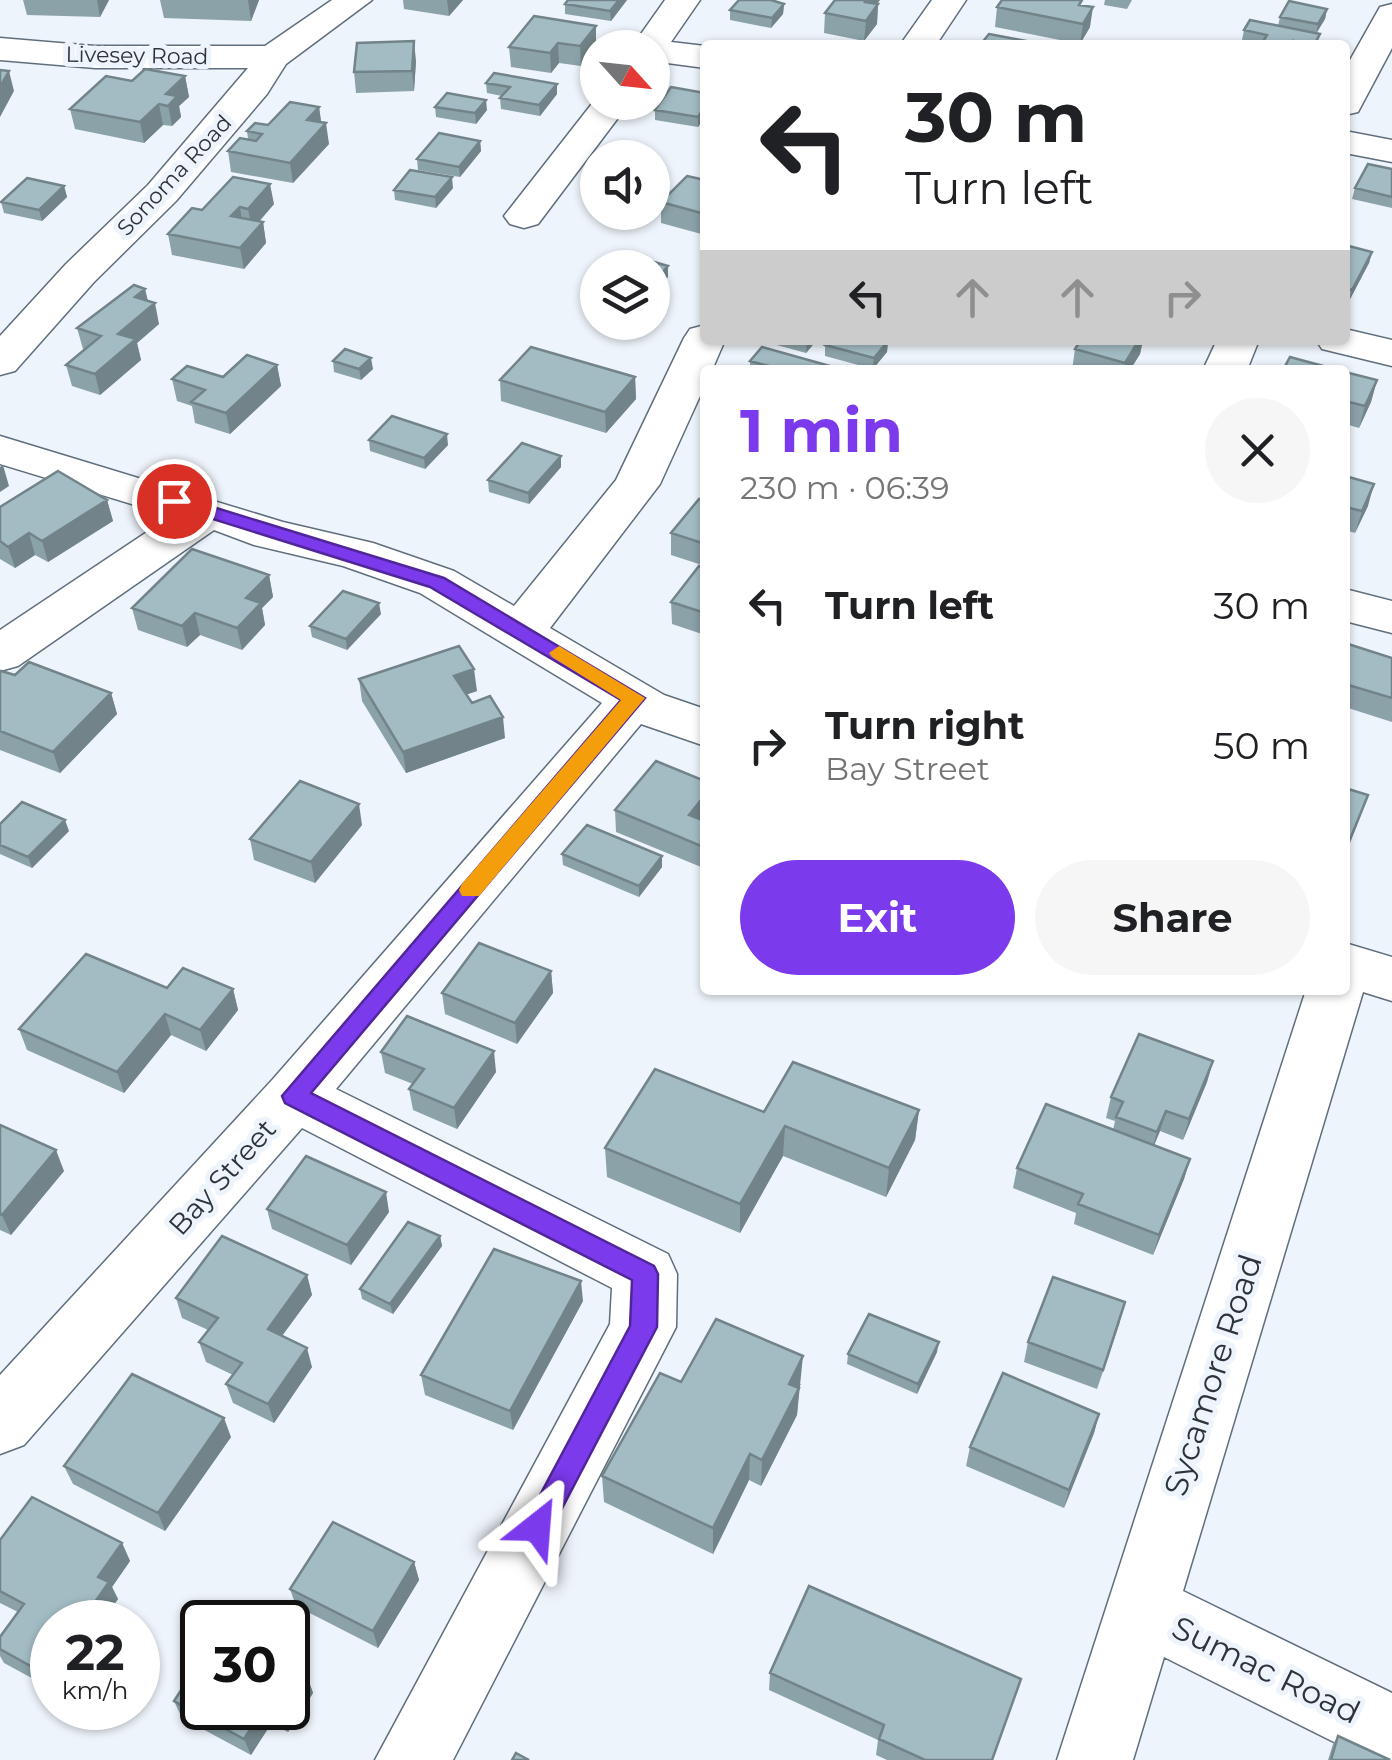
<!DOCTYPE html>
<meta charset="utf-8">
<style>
body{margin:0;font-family:Montserrat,sans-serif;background:#f6f6f6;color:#202124;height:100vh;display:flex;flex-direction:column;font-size:38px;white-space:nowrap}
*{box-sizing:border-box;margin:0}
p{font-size:32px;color:#757577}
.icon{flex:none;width:55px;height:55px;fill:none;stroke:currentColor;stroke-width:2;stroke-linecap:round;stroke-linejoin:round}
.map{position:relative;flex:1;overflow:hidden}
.drawer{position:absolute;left:700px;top:365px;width:650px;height:630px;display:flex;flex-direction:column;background:#fff;border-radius:10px;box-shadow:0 2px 8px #0004}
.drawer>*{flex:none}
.hud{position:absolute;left:700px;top:40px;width:650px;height:305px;border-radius:10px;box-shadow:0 2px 8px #0004;background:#fff;color:#202124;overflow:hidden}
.needle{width:65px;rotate:117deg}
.fabs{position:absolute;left:580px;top:30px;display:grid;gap:20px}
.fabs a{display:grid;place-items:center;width:90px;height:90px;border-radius:50%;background:#fff;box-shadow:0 2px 8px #0004;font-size:50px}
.speed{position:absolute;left:30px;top:1600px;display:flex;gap:20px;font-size:50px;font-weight:700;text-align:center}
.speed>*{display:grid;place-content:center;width:130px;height:130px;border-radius:50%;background:#fff;box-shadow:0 2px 8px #0004;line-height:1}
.speed small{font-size:25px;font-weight:400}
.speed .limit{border:5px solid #111;border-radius:15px;background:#fff;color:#111}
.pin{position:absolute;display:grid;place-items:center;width:85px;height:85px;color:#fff;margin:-42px;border:5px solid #fff;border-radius:50%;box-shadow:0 2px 10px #0007}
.me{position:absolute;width:110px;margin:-55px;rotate:28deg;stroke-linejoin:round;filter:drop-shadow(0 0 8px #0008)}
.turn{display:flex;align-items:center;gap:35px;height:210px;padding:0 40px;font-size:45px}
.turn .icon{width:130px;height:130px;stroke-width:2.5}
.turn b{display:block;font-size:70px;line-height:85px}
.lanes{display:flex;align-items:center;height:95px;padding:0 40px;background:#0003;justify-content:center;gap:50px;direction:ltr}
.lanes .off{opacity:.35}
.round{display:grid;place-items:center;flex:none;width:105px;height:105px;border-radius:52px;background:#f6f6f6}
.head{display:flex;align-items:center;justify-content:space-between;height:170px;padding:0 40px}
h1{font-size:60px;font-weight:700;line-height:75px;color:#7c3aed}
.cta{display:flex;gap:20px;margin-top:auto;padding:20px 40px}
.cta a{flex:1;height:115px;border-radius:60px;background:#7c3aed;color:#fff;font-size:40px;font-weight:700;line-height:115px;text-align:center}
.cta a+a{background:#f6f6f6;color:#202124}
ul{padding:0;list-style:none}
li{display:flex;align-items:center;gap:30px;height:140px;padding:0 40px}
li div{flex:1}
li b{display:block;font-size:38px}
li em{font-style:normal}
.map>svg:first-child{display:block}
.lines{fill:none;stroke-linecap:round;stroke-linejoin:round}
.minor-casing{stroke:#5f6e7d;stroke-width:3}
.minor{fill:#fff;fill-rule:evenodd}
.wall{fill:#8ca2a9}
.shaded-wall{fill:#728489}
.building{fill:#a3bcc4;stroke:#728489;stroke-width:2.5}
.route{fill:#7c3aed;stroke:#51269a;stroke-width:2.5}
.slow{fill:#f59e0b}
.labels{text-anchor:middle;stroke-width:10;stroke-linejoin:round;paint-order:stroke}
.far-street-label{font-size:22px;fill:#2d333a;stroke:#eef4fb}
.street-label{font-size:28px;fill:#2d333a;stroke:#eef4fb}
.near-street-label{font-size:32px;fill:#2d333a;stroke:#eef4fb}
</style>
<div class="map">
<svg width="1392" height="1760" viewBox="0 0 1392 1760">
<rect width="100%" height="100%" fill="#eef4fb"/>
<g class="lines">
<defs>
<path id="minor" d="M332,0H372L286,64L267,94L176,201L94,282L15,371L0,375V336L66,264L148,185L248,68H95L0,60V38L95,46H265Z
M665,0H700L671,42L705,46V68L652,61V48H631Z
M932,0H966L936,45H900Z
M1392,4V48L1358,112L1345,115V69L1380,7Z
M598,96V102H630L538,224L524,228L510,224L504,216Z
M1345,131L1392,140V162L1345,153Z
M705,325V340H725L712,370H705V385L660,484L550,628L664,695L705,709V746L641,724L336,1089L668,1254L677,1274L676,1327L453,1760H375L610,1324L612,1288L302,1128L24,1445L0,1454V1375L273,1079L602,703L420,593L343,566L254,545L214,530L18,666L0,671V630L171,516L0,464V436L283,522L373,543L454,571L514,606L616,480L684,338L690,329Z
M1345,329L1392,340V366L1322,349L1316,340H1345Z
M1217,340H1259L1247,370H1203Z
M1345,589L1392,601V633L1345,621Z
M1345,943L1392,957V1001L1363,992L1183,1591L1392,1693V1760L1366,1758L1164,1657L1133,1760H1057L1306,990H1345Z"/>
</defs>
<use href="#minor" class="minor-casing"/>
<use href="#minor" class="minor"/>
</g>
<path class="wall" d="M23,0H109L100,17L27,15Z
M160,0H259L251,21L164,18Z
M403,0H463L449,16L404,9Z
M568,0H627L611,21L565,14V4Z
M1105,0H1132L1127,9L1104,5Z
M784,4L783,14L771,28L730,20V10Z
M878,4L877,24L864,41L824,33L825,13Z
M1082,5L1090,27L1080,44L995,27L997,7Z
M1327,9L1325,19L1316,33L1320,34L1317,45H1241L1244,30L1278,26L1280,17Z
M534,16L596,46L581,66L559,63L551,73L511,67L509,47Z
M416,61L414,91L356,93L354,72Z
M185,76L189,97L179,106L181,117L172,126L163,125L144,143L75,129L70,109L132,81Z
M486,83L557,94L540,116L501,109L500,98L502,96L487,93Z
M705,93V117L698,127L655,120V110Z
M319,107L321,122L329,144L293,183L231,172L228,151L248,139L247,131L268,125Z
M435,107L487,110L476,124L436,117Z
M480,141L481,151L460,177L418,170L417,159Z
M1392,169V208L1352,199L1355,188Z
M705,180V235L661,223V202Z
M64,186L67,197L42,221L4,213L1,202Z
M453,188L436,208L395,200L394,190Z
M274,204L259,222H263L266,243L244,269L172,255L168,234L202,210Z
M1345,245L1372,252L1369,263L1349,301L1345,300Z
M145,289L148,301L159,324L137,343L141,360L100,395L72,386L66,365L84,350L83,349L77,328Z
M758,340H817L806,353Z
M1081,340H1143L1140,354L1130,370H1072L1075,349Z
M888,341L887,352L873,369L825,356V345Z
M333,361L373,369L361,380L334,372Z
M750,361L844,370H750Z
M277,365L281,386L230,434L195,423L192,406L177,401L172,379L223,377Z
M1345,372L1377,380L1371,402L1359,428L1345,424Z
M635,377L636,399L606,433L501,401L500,380Z
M369,440L448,445L425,469L370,451Z
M561,456V467L529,504L489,492L488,480Z
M1345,476L1368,506L1355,533L1345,530Z
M107,500L113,521L48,562L35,555L15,568L0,559V507Z
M705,501V566L671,555V533Z
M705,568V635L672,624L671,602Z
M269,575L273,597L262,608L265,625L242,650L200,635L187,647L138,630L132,608Z
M381,614L347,650L312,637L310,626Z
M1345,643L1392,658V722L1345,707Z
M0,672L111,693L117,714L60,773L0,750Z
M359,679L477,691L467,694L472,703L505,738L406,773L362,701Z
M615,810L702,820L701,867L616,832Z
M0,824L69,831L32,868L0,854Z
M362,825L315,883L254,860L250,839Z
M562,854L662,867L639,897L563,865Z
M551,971L553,993L517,1044L445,1014L442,993Z
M233,989L238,1010L206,1051L171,1035L124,1093L27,1050L19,1029Z
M381,1052L496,1072L457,1129L413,1110L409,1089L413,1084L385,1073Z
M1213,1061L1207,1082L1183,1140L1160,1131L1154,1145L1190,1159L1184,1179L1153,1255L1074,1224L1076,1213L1013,1188L1017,1168L1113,1130L1115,1121L1106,1118L1111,1097Z
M919,1110L915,1140L886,1197L783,1156L740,1233L607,1177L605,1148L764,1112Z
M0,1125L64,1171L11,1235L0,1230Z
M267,1209L389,1212L351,1265L272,1229Z
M440,1236L442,1246L393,1314L362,1299L360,1289Z
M307,1275L312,1295L282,1336L312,1367L274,1423L233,1403L226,1384L233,1375L206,1362L199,1342L208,1330L182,1318L176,1298Z
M583,1301L513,1430L425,1395L421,1375Z
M1120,1322L1097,1389L1024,1362L1028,1342Z
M937,1352L917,1394L847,1364L848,1354Z
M681,1382L801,1384L799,1388L797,1415L761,1486L749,1480L713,1554L604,1502L602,1476Z
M1099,1414L1094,1433L1064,1508L966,1466L970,1447Z
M231,1437L165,1531L73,1484L64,1466Z
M0,1540L122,1543L130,1561L112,1587L118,1599L102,1622H52V1689L4,1663L0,1656V1637L18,1612L0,1603Z
M414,1562L419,1580L378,1648L296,1606L290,1589Z
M299,1644L305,1661L299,1671L307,1676L313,1693L288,1732L271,1724L251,1755L182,1718L174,1701Z
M770,1673L1021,1679L993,1760H887L876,1755L878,1740L769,1690Z
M1338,1736L1390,1760H1328L1333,1744Z"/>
<path class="shaded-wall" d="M97,0H109L100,17Z
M248,0H259L251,21Z
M447,0H463L449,16Z
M619,0H627L611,21L610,11Z
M866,0H880L864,22L865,2Z
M784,4L783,14L771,28L772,18Z
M878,4L877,24L864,41L866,21Z
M1093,7L1090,27L1080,44L1083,24Z
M1327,9L1325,19L1316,34L1318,24Z
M596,26V46L581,66L580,46Z
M414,41L416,61L414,91L412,71Z
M558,43L559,63L551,73L550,53Z
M9,71L14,91L0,117V87Z
M185,76L189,97L179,106L181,117L172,126L166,94Z
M557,84V94L540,116L539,105Z
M486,100L487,110L476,124L475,113Z
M159,104L163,125L144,143L140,122Z
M705,106V117L698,127V117Z
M319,107L322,128L307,120Z
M326,123L329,144L293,183L290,163Z
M480,141L481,151L460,177L459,167Z
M452,177L453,188L436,208L435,197Z
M270,184L274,204L252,229L248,209Z
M64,186L67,197L42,221L39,210Z
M240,207L243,228L231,216Z
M263,222L266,243L244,269L240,248Z
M1372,252L1369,263L1349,301L1352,290Z
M668,266V277L652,295V284Z
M145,289L149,307L155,303L159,324L137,343L141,360L100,395L95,374L118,334L135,297Z
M809,340H817L806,353L807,342Z
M1139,340H1143L1140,354L1130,370H1124L1125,363Z
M888,341L887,352L873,369L874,358Z
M371,358L373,369L361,380L359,369Z
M277,365L281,386L230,434L226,413Z
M635,377L636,399L606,433L605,412Z
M1377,380L1371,402L1359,428L1365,406Z
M447,434L448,445L425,469L424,458Z
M561,456V467L529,504L528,493Z
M3,465L9,486L0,492V467Z
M1374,484L1368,506L1355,533L1362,511Z
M107,500L113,521L48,562L42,541Z
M29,533L35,555L15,568L8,547Z
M269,575L273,597L262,608L265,625L242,650L237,628L246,598Z
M379,603L381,614L347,650L346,639Z
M195,613L200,635L187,647L182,626Z
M474,669L477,691L457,698L454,676Z
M111,693L117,714L60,773L53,752Z
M503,717L505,738L406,773L403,752Z
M705,795V816L689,836V815Z
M359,804L362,825L315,883L311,862Z
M65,820L69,831L32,868L28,857Z
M705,841V862L701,867V846Z
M662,856V867L639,897V886Z
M551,971L553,993L517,1044L515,1023Z
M233,989L238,1010L206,1051L200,1030Z
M165,1014L171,1035L124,1093L117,1072Z
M494,1051L496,1072L457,1129L454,1108Z
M1213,1061L1207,1082L1183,1140L1189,1119Z
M919,1110L915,1140L886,1197L889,1168Z
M1166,1111L1160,1131L1151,1153L1157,1132Z
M785,1126L783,1156L740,1233V1204Z
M56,1150L64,1171L11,1235L2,1215Z
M1190,1159L1184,1179L1153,1255L1159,1235Z
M386,1192L389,1212L351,1265L347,1245Z
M440,1236L442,1246L393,1314L390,1304Z
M307,1275L312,1295L273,1348L268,1329Z
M581,1281L583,1301L513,1430L510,1411Z
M939,1342L937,1352L917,1394L918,1384Z
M307,1348L312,1367L274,1423L268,1404Z
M803,1356L797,1415L761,1486L762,1460L789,1384Z
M1099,1414L1094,1433L1064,1508L1069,1490Z
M224,1418L231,1437L165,1531L158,1513Z
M750,1454L749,1480L713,1554V1528Z
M122,1543L130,1561L112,1587L118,1599L102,1622H81L98,1577Z
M414,1562L419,1580L378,1648L373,1631Z
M299,1644L305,1661L292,1681L288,1663Z
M52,1662V1687L45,1674Z
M307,1676L313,1693L288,1732L282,1716Z
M265,1708L271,1724L251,1755L244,1739Z"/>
<path class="building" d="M568,0H619L610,11L565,4Z
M739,0H771L784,4L772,18L730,10Z
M835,0H866L865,2L878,4L866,21L825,13Z
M1002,0H1082L1079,5L1093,7L1083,24L997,7Z
M1289,1L1327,9L1318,24L1280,17Z
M534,16L596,26L580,46L558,43L550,53L509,47Z
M1250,20L1320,34L1314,45L1293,41L1291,45H1261L1267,35L1244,30Z
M989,34L1047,45H980Z
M414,41L412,71L354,72L357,43Z
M145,69L185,76L166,94L177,96L168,106L159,104L140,122L70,109L106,76L132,81Z
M0,70L9,71L0,87Z
M494,73L557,84L539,105L500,98L510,87L486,83Z
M671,87L705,93V106L698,117L655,110Z
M447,93L486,100L475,113L435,107Z
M290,102L319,107L307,120L326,123L290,163L228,151L240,138L256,141L262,134L247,131L255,123L268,125Z
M439,133L480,141L459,167L417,159Z
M1368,164L1392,169V197L1355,188Z
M410,170L452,177L435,197L394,190Z
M687,176L705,180V214L661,202Z
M233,177L270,184L248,209L240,207L231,216L263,222L240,248L168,234L192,208L202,210Z
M27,178L64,186L39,210L1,202Z
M1345,245L1372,252L1352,290L1345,288Z
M633,256L668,266L652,284V268H622Z
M134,285L145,289L135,297L155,303L118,334L136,339L95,374L66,365L101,336L77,328Z
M829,340H885L888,341L874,358L825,345Z
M1081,340H1139L1125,363L1075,349Z
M531,347L635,377L605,412L500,380Z
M762,347L844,370H784L750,361Z
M345,349L371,358L359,369L333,361Z
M247,355L277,365L226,413L191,402L205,390L172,379L187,366L223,377Z
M1290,357L1338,370H1283Z
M1345,372L1377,380L1365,406L1345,401Z
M392,416L447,434L424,458L369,440Z
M522,443L561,456L528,493L488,480Z
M58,471L107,500L42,541L29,533L8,547L0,541V507Z
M1345,476L1374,484L1362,511L1345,507Z
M699,499L705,501V544L671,533Z
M192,549L269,575L246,598L261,603L237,628L195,613L182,626L132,608Z
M699,566L705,568V613L671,602Z
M343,591L379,603L346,639L310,626Z
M1345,643L1392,658V698L1345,684Z
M459,646L474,669L454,676L472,703L490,696L503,717L403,752L359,679Z
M29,662L111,693L53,752L0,731V672L1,671L15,675Z
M656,761L705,781V795L689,815L705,821V841L701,846L615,810Z
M300,781L359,804L311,862L250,839Z
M1345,788L1368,795L1345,852Z
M22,802L65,820L28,857L0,845V824Z
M587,825L662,856L639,886L562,854Z
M479,943L551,971L515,1023L442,993Z
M86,954L167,988L183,968L233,989L200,1030L165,1014L117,1072L19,1029Z
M407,1016L494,1051L454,1108L409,1089L424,1069L381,1052Z
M1139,1034L1213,1061L1189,1119L1166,1111L1157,1132L1116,1117L1123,1102L1111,1097Z
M793,1062L919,1110L889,1168L785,1126L740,1204L605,1148L655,1069L764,1112Z
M1046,1104L1190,1159L1159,1235L1078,1204L1083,1194L1017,1168Z
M0,1125L56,1150L2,1215L0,1214Z
M306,1156L386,1192L347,1245L267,1209Z
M408,1222L440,1236L390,1304L360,1289Z
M222,1236L307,1275L268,1329L307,1348L268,1404L226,1384L242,1363L199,1342L218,1318L176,1298Z
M494,1249L581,1281L510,1411L421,1375Z
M1053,1277L1125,1302L1103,1370L1028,1342Z
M869,1314L939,1342L918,1384L848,1354Z
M716,1319L803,1356L789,1384L799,1388L762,1460L750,1454L713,1528L602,1476L660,1373L681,1382Z
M1003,1373L1099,1414L1069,1490L970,1447Z
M132,1374L224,1418L158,1513L64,1466Z
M32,1497L122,1543L98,1577L109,1582L81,1622H52V1662L45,1674L0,1649V1637L24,1604L0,1591V1540Z
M333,1522L414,1562L373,1631L290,1589Z
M809,1586L1021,1679L992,1760H925L879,1739L884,1725L770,1673Z
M234,1610L257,1622H226Z
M288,1638L299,1644L288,1663Z
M202,1658V1708H264L244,1739L174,1701Z
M288,1665L307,1676L288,1707Z
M265,1708H287L282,1716Z
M1338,1736L1390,1760H1331Z
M516,1753L529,1760H512Z"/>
<path class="route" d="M174,495L444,578L645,698L311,1093L654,1266L658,1274L657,1327L547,1537L537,1541L527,1537L523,1527L630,1326L632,1280L285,1103L282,1096L621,700L430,587L168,505L165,501Z"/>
<path class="slow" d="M559,646L645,698L479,896H462L459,890L462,884L621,700L552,657L549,653Z"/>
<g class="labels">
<g class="far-street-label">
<text transform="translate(137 55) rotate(1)" y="8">Livesey Road</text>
<text transform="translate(174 175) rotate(-47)" y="8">Sonoma Road</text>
</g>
<g class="street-label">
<text transform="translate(222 1177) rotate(-48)" y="10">Bay Street</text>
</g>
<g class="near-street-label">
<text transform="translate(1213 1375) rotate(-72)" y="11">Sycamore Road</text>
<text transform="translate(1266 1670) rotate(26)" y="11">Sumac Road</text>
</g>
</g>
</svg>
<div class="fabs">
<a><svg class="needle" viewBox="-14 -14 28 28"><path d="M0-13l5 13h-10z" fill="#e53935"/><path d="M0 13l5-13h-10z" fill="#757577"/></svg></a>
<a><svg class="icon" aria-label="sound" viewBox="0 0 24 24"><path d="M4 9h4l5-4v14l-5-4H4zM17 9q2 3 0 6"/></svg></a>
<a><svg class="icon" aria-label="layers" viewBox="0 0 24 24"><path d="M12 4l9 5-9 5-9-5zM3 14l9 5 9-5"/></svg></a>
</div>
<div class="speed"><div>22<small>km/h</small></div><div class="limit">30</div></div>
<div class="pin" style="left:174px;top:501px;background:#d93025"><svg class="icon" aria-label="arrive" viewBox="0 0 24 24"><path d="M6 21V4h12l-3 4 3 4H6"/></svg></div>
<svg class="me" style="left:537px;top:1527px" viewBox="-20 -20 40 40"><path d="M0-17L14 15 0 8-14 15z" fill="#7c3aed" stroke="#fff" stroke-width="4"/></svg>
<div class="hud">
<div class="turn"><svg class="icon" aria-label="left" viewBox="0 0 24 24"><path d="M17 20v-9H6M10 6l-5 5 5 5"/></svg><div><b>30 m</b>Turn left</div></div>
<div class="lanes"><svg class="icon" aria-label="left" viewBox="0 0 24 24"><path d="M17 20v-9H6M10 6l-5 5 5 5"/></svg><svg class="icon off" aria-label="ahead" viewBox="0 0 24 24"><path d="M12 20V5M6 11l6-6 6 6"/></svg><svg class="icon off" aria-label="ahead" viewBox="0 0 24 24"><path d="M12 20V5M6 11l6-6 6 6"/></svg><svg class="icon off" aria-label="right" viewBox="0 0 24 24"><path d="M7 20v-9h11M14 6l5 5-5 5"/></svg></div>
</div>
<section class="drawer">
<div class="head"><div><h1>1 min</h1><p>230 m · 06:39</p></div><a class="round"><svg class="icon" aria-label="close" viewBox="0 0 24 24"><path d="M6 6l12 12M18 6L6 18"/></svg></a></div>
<ul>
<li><svg class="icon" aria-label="left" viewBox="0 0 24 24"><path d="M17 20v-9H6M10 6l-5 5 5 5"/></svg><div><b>Turn left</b></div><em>30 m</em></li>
<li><svg class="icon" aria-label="right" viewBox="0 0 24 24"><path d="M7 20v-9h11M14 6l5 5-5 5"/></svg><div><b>Turn right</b><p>Bay Street</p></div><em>50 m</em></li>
</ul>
<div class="cta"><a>Exit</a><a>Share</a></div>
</section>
</div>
